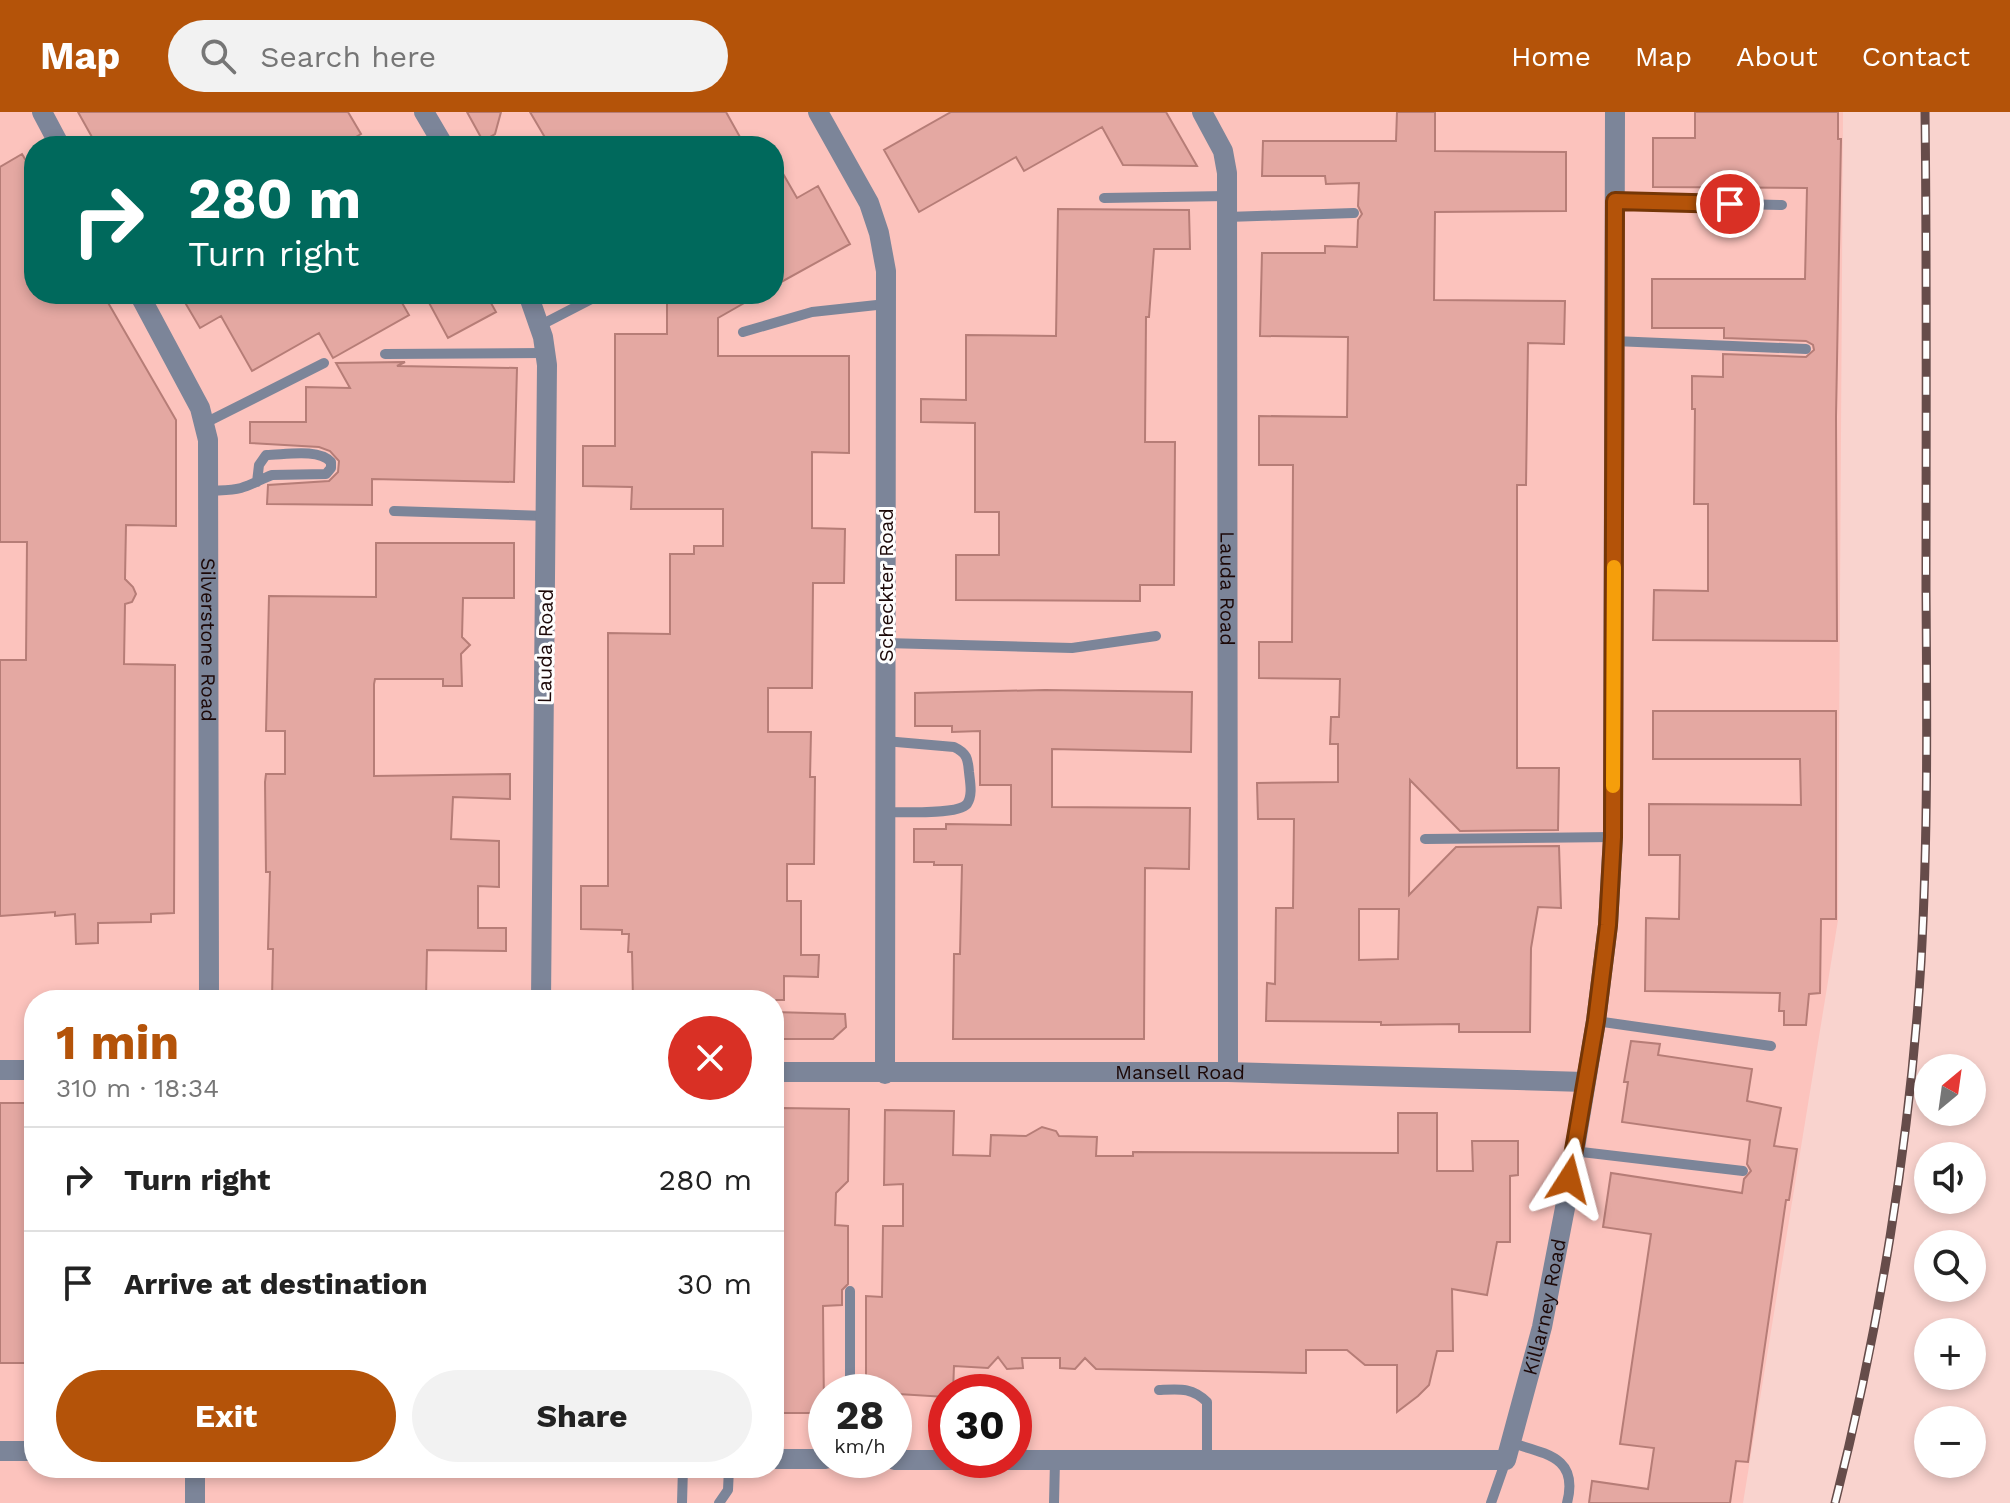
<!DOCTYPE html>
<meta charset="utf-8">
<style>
body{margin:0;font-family:"Work Sans",sans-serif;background:#f2f2f2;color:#222;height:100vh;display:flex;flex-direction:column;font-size:30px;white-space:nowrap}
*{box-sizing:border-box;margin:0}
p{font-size:26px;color:#767676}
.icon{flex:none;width:44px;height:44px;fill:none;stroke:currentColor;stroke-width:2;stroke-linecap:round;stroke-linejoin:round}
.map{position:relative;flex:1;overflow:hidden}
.drawer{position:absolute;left:24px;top:878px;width:760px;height:488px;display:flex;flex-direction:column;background:#fff;border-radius:32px;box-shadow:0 4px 12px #0003}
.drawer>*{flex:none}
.banner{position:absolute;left:24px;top:24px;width:760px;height:168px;border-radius:32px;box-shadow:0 4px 12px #0003;background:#00695c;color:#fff;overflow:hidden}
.needle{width:52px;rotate:29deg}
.tools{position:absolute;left:1914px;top:942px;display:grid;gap:16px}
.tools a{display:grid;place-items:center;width:72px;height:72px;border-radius:50%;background:#fff;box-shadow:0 4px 12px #0003;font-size:40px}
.speed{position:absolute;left:808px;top:1262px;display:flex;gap:16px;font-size:40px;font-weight:700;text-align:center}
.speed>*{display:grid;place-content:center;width:104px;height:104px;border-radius:50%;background:#fff;box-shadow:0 4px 12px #0003;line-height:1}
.speed small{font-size:20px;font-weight:400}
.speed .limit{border:12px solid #d22;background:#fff;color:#111}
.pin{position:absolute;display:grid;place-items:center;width:68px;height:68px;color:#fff;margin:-34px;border:4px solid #fff;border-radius:50%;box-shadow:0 2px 8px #0007}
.me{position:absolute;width:88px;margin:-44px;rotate:9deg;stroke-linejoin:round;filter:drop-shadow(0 0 6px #0008)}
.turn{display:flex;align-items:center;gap:28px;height:168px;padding:0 32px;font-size:36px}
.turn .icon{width:104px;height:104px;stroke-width:2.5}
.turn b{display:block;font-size:56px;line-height:68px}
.round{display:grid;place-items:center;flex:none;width:84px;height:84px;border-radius:42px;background:#f2f2f2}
.headline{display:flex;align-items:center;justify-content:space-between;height:136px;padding:0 32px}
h1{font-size:48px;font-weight:700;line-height:60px;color:#b45309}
.cta{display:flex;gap:16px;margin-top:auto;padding:16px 32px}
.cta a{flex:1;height:92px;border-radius:48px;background:#b45309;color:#fff;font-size:32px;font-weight:700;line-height:92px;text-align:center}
.cta a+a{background:#f2f2f2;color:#222}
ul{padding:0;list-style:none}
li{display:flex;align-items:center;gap:24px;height:104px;padding:0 32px;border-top:2px solid #e0e0e0}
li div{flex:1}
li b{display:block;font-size:30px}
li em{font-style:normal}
header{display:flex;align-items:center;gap:48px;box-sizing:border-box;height:112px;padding:0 40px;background:#b45309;color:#fff}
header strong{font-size:38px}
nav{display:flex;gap:44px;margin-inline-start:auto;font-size:28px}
.search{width:560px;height:72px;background:#f2f2f2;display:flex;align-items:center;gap:20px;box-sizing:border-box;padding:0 28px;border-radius:44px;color:#767676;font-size:30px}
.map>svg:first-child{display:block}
.built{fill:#fcc3bd;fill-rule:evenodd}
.building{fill:#e4a8a2;stroke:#b67d77;stroke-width:2;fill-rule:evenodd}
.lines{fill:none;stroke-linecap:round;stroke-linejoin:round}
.service{stroke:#7c8599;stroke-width:10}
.minor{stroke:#7c8599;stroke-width:20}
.rail-casing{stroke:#664c4a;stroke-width:9}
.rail{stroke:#fefefe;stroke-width:6;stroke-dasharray:18;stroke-linecap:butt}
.route-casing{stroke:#753606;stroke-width:20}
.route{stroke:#b45309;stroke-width:14}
.slow{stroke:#f59e0b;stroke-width:14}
.labels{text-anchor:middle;stroke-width:6;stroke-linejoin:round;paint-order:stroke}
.street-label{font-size:20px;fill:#1c0807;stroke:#fefefe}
</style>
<header>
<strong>Map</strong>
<div class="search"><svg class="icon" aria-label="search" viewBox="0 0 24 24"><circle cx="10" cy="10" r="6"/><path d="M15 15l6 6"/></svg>Search here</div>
<nav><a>Home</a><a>Map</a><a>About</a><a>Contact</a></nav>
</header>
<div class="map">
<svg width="2010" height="1391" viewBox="0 0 2010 1391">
<rect width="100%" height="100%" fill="#f9d3ce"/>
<path class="built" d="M0,0H1843L1838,808L1743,1391H0ZM34,34H774V182H34ZM34,888H774V1356H34ZM826,1280H894V1348H826ZM946,1280H1014V1348H946Z"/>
<path class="building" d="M78,0H348L361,22L340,34H97Z
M467,0H501L495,22L483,29Z
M530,0H726L745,34H550Z
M951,0H1166L1197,54L1123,53L1102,15L1024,59L1016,45L919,100L884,38Z
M1397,0H1435V39L1566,40V99L1435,100L1434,188L1565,189L1564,232L1528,231L1526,373H1517V656H1559L1558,718L1460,719L1410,668L1409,783L1456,735L1559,734L1561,796L1538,795L1531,836L1530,920H1459V912L1381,913V910L1266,909L1267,871L1275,872L1276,796H1293L1294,707H1258L1257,671L1338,670V632H1330L1331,605H1339L1340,567L1259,566V530H1292L1293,353H1259V304L1347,305L1348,225L1260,224L1262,141H1325V134L1357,135L1358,108L1362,102L1358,94L1359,71L1326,72L1325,64H1262L1263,29H1396ZM1359,797H1399L1398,847L1359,848Z
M1695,0H1838V27H1841L1836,305L1837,529L1653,528L1654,478L1708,479V392H1694L1695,297H1692V264L1723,265V242L1806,245L1814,238L1813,233L1806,229L1724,226V216H1652V167H1805L1807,76L1653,75V26H1695Z
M22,42L34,62V182H103L176,308V414L126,413L125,467L133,475L136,482L132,490L125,492L124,552L175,553L174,801L151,802V810L98,811V831L76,832L75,802L55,804V800L0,804V548H26L27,430H0V55Z
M774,46L797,86L818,74L850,132L774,174Z
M1058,97L1189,98L1190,137H1154L1149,205H1146L1145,330H1175L1174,473H1140V489L956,488V443H999V400H975V311L921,310V287L966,288V223L1056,224Z
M180,182H397L409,203L333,246L319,221L252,259L221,204L200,216Z
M437,182H486L496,200L448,226L427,187Z
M667,182H760L718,206V244H849V341L812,340V416L845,417L844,471H813L812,576H768V620H811L810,665H815L814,752H787V789H801V843H819L818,865L784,864V888H633L632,840H628L629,822H622V818L581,817V774H608V521L670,522V442H694V434H723V397H631L632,375L583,374V334H615V222H667Z
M405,250L397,254L517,256L514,370L372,367V393L267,392L268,373L329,369L338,360L339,349L330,339L319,335L250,331V310H306V275L350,276L336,251Z
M376,431H514V486H463L462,525L470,533L461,542L462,574H443V567H375L374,572V664L510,662V687L453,685L451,727L499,729V775L478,774V816H506V839L427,838L426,888H272L273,837H268L270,760H266L265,670L266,662H285V619H266L269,484L376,485Z
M1045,578L1192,580L1191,640L1052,637V695L1190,696L1189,757L1145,756L1144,927H953L954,842H960L962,753H934V750H914V717H946V712L1011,713V673H980V619L952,620V614H915V581Z
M1653,599H1836V807H1821L1820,881L1809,882L1806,913H1784V899H1779L1780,881L1645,879L1646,806L1679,807L1680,743H1649V692L1801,693L1800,647H1653Z
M774,900L845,902L846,915L833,927H774Z
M1631,929L1660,932L1658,943L1752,957L1747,989L1781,996L1774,1034L1797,1037L1789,1088H1786L1748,1350L1736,1349L1730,1391H1589L1592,1369L1648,1377L1654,1336L1620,1332L1651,1122L1603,1115L1611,1061L1742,1081L1744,1067L1751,1059L1747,1052L1750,1028L1622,1010L1628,970H1624Z
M0,991H34V1223H28V1251H0Z
M781,996L849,997L848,1069L836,1081L835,1113L848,1114V1172L842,1178V1193L823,1194L824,1301H779L778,1170H774V1042H780Z
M885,998L954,999L953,1043L990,1044L991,1023L1026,1024L1042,1015L1056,1019L1059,1024L1097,1025L1096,1044H1133V1040L1398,1041V1001H1437V1059H1473L1472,1029H1518V1063L1510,1064V1130H1497L1487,1183L1452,1177L1453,1239H1437L1429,1273L1418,1284L1397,1300V1253H1365L1347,1238H1306V1261L1096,1257L1085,1246L1075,1257L1060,1256V1246H1022L1023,1256L1007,1257L998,1245L988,1256L954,1254L953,1280H946V1285L866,1280V1184L882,1185L883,1114H903V1072L884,1073Z"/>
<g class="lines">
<path class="service" d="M1104,86L1227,84
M1615,89L1782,93
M1227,105L1354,101
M539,214L601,182
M743,220L812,200L886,192
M1614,229L1806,237
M385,242L545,241
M205,311L324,251
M208,379C218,378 230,379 241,376C252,373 261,367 272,363L326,362L331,356V350C318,336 284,343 266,343L259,353L257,370
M394,399L547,404
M885,531L1072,536L1156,524
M885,629L954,635C967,641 968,647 969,660C970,670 973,683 967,692C958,703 901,700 885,700
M1425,727L1613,725
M1596,909L1771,934
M1573,1039L1743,1059
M850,1179V1280
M1159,1278C1179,1277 1192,1275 1207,1290V1348
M1512,1331C1546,1342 1579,1345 1567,1391
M682,1391L683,1356
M719,1391L728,1378L729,1356
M1054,1391L1055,1349
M1491,1391L1506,1348"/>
<g class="minor">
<path d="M42,0L60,34"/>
<path d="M424,0L444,34"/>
<path d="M818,0L869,91L879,121L886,159L885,962"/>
<path id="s1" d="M1202,0L1223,39L1227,61L1228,960"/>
<path id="s2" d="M139,182L200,296L208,328L209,888"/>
<path d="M528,182L543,225L547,253L541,888"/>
<path d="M0,958H34"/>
<path id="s3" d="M774,960H1228L1585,970"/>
<path d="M0,1339H34"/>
<path d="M774,1347H826"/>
<path id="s4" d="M894,1348H1506L1542,1215L1565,1096L1596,909L1608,813L1613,725L1615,0"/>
<path d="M195,1391V1356"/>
</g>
<defs>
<path id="rail" d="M1835,1391C1879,1218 1910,1029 1921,850C1928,726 1927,602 1926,478C1926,319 1927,159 1925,0"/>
</defs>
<use href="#rail" class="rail-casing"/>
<use href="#rail" class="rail"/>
</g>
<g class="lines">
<defs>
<path id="route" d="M1569,1067L1596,909L1608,813L1613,725L1615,89L1730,92"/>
</defs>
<use href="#route" class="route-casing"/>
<use href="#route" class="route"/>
<path class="slow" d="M1613,674L1614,455"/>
</g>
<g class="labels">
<g class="street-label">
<text transform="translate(886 473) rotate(-90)" y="7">Scheckter Road</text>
<text dy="7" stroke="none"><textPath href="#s1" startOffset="482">Lauda Road</textPath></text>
<text dy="7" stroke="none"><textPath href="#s2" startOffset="362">Silverstone Road</textPath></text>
<text transform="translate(545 534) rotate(-89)" y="7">Lauda Road</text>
<text dy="7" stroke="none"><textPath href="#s3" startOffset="406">Mansell Road</textPath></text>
<text dy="7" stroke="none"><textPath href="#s4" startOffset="770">Killarney Road</textPath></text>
</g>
</g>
</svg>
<div class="tools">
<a><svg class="needle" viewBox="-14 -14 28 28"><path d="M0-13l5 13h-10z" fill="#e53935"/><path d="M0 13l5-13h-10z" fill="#767676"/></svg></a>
<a><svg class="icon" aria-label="sound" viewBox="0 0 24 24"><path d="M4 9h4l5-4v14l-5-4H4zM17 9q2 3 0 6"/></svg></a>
<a><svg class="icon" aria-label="search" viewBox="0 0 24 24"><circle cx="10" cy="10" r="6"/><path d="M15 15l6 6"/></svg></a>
<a>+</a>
<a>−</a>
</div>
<div class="speed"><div>28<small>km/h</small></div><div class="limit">30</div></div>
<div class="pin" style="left:1730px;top:92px;background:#d93025"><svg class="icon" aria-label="arrive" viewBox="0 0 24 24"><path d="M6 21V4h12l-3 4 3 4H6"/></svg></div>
<svg class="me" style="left:1569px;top:1067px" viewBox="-20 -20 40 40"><path d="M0-17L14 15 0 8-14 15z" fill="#b45309" stroke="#fff" stroke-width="4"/></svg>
<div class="banner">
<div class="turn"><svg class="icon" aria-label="right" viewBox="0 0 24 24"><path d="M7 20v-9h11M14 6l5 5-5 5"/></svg><div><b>280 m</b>Turn right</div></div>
</div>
<section class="drawer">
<div class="headline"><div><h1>1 min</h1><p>310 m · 18:34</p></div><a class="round" style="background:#d93025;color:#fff"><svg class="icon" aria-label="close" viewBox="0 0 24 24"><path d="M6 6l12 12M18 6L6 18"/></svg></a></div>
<ul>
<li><svg class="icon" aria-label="right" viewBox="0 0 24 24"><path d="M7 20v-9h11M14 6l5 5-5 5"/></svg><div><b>Turn right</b></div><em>280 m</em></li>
<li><svg class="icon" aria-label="arrive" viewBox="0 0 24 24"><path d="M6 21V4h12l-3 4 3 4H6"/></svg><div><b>Arrive at destination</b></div><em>30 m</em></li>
</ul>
<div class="cta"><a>Exit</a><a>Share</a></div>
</section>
</div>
